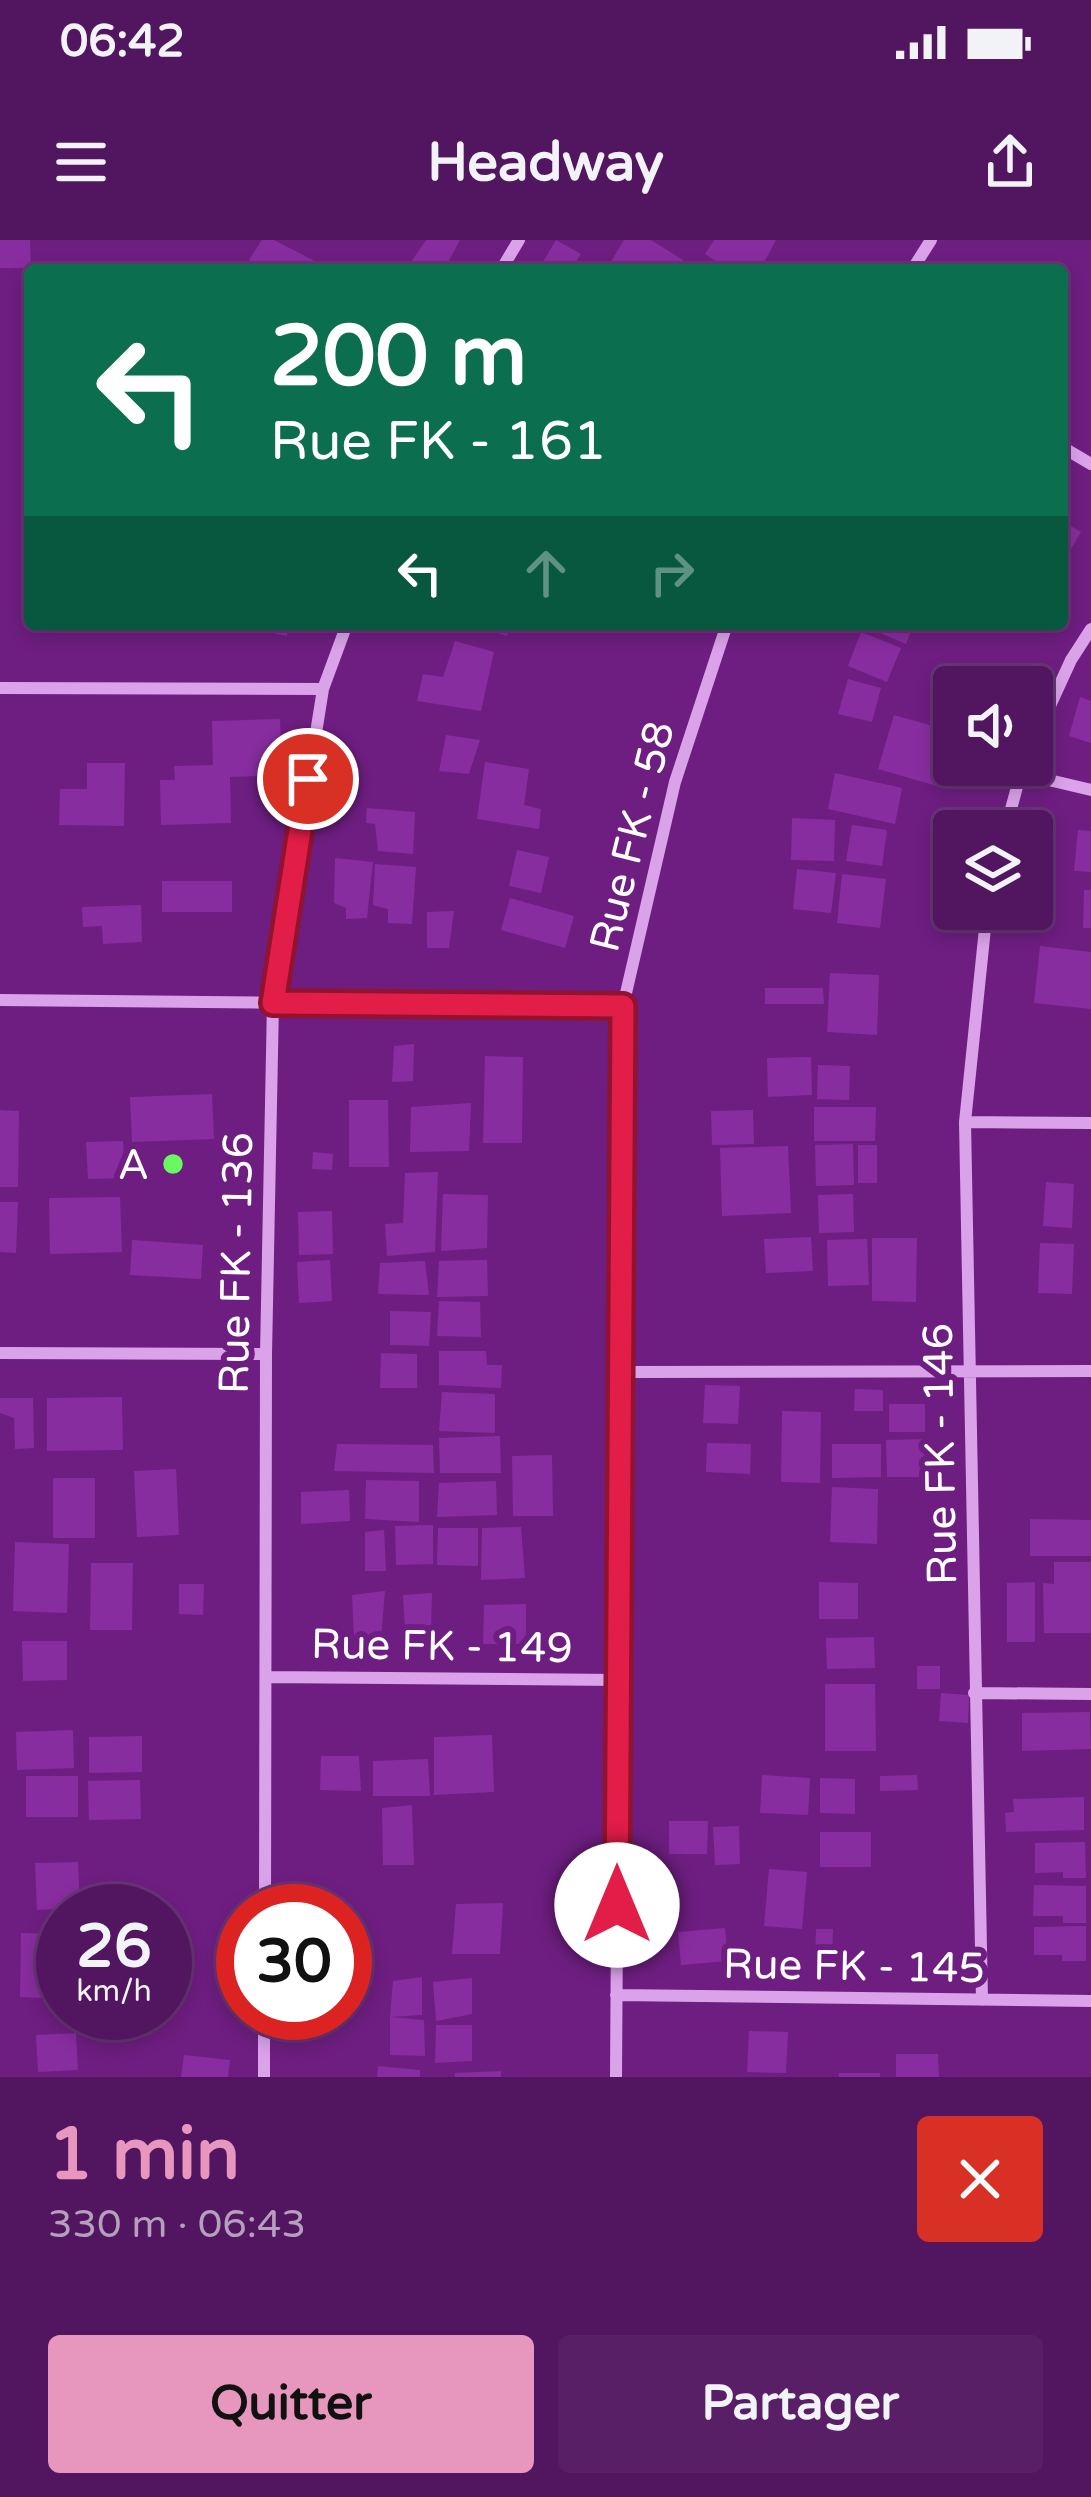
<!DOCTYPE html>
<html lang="fr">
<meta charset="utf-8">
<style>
body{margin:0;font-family:"Varela Round",sans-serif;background:#581f67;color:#f1f3f6;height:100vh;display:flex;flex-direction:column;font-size:45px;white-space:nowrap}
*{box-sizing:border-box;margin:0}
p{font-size:39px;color:#b59fbd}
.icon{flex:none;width:66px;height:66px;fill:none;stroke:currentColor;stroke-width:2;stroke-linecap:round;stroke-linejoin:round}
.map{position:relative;height:1837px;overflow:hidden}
.panel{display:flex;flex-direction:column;background:#521661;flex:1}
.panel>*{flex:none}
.guide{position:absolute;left:24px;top:24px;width:1044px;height:366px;border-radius:12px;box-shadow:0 6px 18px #0003,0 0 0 3px #683576;background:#0b6e4f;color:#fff;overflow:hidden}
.controls{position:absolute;left:933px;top:426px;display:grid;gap:24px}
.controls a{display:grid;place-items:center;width:120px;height:120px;border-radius:12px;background:#521661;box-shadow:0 6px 18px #0003,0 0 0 3px #683576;font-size:60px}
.speed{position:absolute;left:36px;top:1644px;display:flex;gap:24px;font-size:60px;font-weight:700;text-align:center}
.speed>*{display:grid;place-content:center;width:156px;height:156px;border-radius:50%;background:#521661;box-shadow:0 6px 18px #0003,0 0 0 3px #683576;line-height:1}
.speed small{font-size:30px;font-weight:400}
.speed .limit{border:18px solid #d22;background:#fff;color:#111}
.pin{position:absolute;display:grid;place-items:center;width:102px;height:102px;color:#fff;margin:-51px;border:6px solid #fff;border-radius:50%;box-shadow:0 3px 12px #0007}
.me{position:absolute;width:132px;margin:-66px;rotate:0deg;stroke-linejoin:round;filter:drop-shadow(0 0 9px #0008)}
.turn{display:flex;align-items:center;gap:42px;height:252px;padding:0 48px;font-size:54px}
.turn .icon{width:156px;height:156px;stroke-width:2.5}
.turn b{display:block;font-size:84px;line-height:102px}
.lanes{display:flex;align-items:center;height:114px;padding:0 48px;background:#0003;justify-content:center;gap:60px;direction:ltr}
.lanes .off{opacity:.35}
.round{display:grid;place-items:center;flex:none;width:126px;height:126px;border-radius:12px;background:#581f67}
.overview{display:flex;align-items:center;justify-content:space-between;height:204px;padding:0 48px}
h1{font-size:72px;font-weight:700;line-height:90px;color:#e797bd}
.button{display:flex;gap:24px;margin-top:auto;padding:24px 48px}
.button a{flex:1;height:138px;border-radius:12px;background:#e797bd;color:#111;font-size:48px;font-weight:700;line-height:138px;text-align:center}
.button a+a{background:#581f67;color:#f1f3f6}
.status{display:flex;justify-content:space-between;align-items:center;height:84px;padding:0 60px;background:#521661;direction:ltr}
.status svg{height:33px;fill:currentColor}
header{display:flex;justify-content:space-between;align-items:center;height:156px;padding:0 48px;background:#521661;font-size:54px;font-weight:700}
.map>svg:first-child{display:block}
.building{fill:#882d9f}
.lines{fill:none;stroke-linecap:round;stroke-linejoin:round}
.minor{stroke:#daa3e9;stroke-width:12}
.route-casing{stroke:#92132f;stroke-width:30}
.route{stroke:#e11d48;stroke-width:21}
.poi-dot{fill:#68f861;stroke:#6e1e81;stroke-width:4.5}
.labels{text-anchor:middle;stroke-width:12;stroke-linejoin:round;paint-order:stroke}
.street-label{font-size:42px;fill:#fff;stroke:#6e1e81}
.poi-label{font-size:42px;fill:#fff;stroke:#6e1e81;text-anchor:end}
</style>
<div class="status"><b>06:42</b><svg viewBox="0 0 49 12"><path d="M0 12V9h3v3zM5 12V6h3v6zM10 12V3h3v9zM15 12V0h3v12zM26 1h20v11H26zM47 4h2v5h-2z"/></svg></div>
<header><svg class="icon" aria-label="menu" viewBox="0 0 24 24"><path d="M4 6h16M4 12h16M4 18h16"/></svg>Headway<svg class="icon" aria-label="share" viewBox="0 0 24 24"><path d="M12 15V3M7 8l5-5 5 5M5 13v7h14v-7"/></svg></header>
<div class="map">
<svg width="1091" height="1837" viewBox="0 0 1091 1837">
<rect width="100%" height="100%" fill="#6e1e81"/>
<path class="building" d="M0,0H30L31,28H0Z
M262,0H274L332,30H269L249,20Z
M426,0H460L444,30H420L411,22Z
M556,0L581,14L571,30L540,27Z
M624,0H651L683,20L677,30H606Z
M714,0H776L760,30H729L705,14Z
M1062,281L1081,292L1062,324Z
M232,384H289L287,396Z
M468,384H511L507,396Z
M859,384H914L906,404Z
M861,392L901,408L887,442L848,426Z
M455,401L494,412L481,471L417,461L423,434L443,437Z
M848,439L881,448L872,482L838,474Z
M1080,457L1091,461V503L1069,496Z
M894,475L954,492V512L944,548L878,529Z
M280,479L282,535L230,537L231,583L161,585L160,540H175L174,526L213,525L212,481Z
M446,495L480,500L469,534L439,531Z
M485,522L529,529L524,565L541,569L539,589L477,579Z
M87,523H125L124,586L59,585L60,549H87Z
M835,533L902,548L895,584L828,569Z
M367,568L415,572L413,614L378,611L375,584L366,583Z
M792,578L835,580L834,621L791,620Z
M852,585L887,590L882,626L846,621Z
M1078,590L1091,591V632L1074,631Z
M517,610L549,617L541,653L509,646Z
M335,618L373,622L367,678L346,679V668L334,663Z
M375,624L416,627L412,684L388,683V669L373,665Z
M797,629L836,633L831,673L793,669Z
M842,634L886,639L880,688L837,683Z
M162,641H232V672H162Z
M1084,650H1091V688H1083Z
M510,658L574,676L565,708L501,690Z
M141,665L142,702L103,704L102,686L83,687L82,667Z
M454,671L449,708H427V672Z
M1040,706L1091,712V769L1034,763Z
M830,733L879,735L877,795L827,792Z
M765,748H823L824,764H765Z
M414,804L413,841L392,842L394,806Z
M485,816L523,817L522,903H483Z
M811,817L812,855L768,857L767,818Z
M818,825L850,826L849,860L817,859Z
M212,854L214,899L132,902L130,857Z
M349,860H388L389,927H349Z
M471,863L469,911L410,912L411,867Z
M814,867H876L875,901H814Z
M0,870L19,871L18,947H0Z
M753,870L754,904L712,905L711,871Z
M123,901L125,938L88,939L86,902Z
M853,904L854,945L816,946L815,905Z
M858,905H877V943H858Z
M788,906L791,973L722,976L720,908Z
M313,912L333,914L332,930L312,929Z
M438,932L435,1012L387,1016L385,984L403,983L405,933Z
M1046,942L1074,944L1072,988L1043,986Z
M443,954L488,955L487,1008L441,1011Z
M853,954L854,992L819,993L818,955Z
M120,957L122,1012L50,1014L49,958Z
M0,962H18L16,1013L0,1012Z
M332,971L333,1014L299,1015L298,972Z
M811,997L813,1031L766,1033L764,999Z
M872,998H917L916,1062L872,1061Z
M867,999L869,1045L828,1046L827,1000Z
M132,1000L203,1005L201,1039L130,1035Z
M1040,1003L1074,1004L1072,1054L1038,1053Z
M330,1020L332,1061L299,1063L297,1022Z
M487,1020L488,1056L437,1057L439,1021Z
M425,1021L429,1055L378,1054L380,1023Z
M439,1061L480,1062L481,1097L437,1096Z
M390,1071L431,1072L429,1106L390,1105Z
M439,1111H486L487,1125H502L501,1148L439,1145Z
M381,1113L417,1114V1148H380Z
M705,1145L740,1146L738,1184L703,1183Z
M855,1149L883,1150V1171H854Z
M442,1152L495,1154V1193L439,1191Z
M122,1157L123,1210L47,1211V1158Z
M0,1158H33L34,1208L15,1209L14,1178L0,1173Z
M889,1164H925V1192H889Z
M782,1171L821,1172L820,1243L781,1242Z
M500,1196L501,1233H440L439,1198Z
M924,1199L925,1237H887L886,1200Z
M707,1203L751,1204L750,1234L706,1232Z
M337,1204L433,1205L434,1233L334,1231Z
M832,1204H881V1237L832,1238Z
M552,1215L553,1276H513L512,1216Z
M176,1229L179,1295L137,1297L134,1231Z
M53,1238H95V1298H53Z
M366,1240L419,1241V1282L365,1279Z
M496,1241L497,1275L437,1277L439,1243Z
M832,1247L878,1249L877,1304L830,1302Z
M349,1250L350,1281L301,1284V1252Z
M1030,1279L1091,1280V1316H1030Z
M433,1285V1324L396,1325L395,1286Z
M521,1287L525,1338L481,1340L482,1288Z
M438,1288H478V1326L437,1325Z
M384,1290L386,1331H365V1292Z
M15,1302L69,1304L67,1373L13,1371Z
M1054,1322H1091V1393H1044L1043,1343L1054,1344Z
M91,1323H133L132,1390H90Z
M819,1342L858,1343V1379H819Z
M1035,1342V1402H1007V1343Z
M179,1344H204L203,1375L179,1374Z
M385,1351L381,1398H354L352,1355Z
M432,1353L431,1388H405L403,1355Z
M526,1364V1404H483L484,1365Z
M874,1397L875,1428L827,1429L826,1398Z
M22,1401H67V1440L23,1441Z
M917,1426H940V1449H917Z
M825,1444H875L876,1511H825Z
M941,1453L969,1455L968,1483L939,1481Z
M1090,1472L1091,1509L1022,1511V1473Z
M73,1490L74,1528L17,1530L16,1492Z
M492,1495L494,1552L434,1555V1497Z
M142,1496V1532L89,1533V1497Z
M321,1516H359L361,1551L320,1550Z
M428,1519L430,1556H373V1521Z
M762,1535L810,1538L808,1575L760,1573Z
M917,1535L918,1550L880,1551V1536Z
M26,1536H78V1577H26Z
M820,1538L855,1539V1574L820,1573Z
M140,1540L141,1579L89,1580L88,1541Z
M1084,1557V1590L1006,1592L1005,1573L1014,1572L1013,1559Z
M412,1565L414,1625H383L382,1568Z
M669,1581H708L707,1614H669Z
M739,1586L740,1624L715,1625L713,1587Z
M820,1592H871V1627H820Z
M1085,1602L1086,1638H1063V1632L1035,1633V1603Z
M78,1622L80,1668L37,1670L35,1623Z
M769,1629L807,1632L802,1689L764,1686Z
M1034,1645L1086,1646V1683H1063V1676H1033Z
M503,1663L500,1714H452L456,1664Z
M1086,1686V1721H1062V1715H1034V1687Z
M725,1688L728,1721L681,1725L678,1692Z
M816,1689H833L832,1724H815Z
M21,1693L63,1694V1759L20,1757Z
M422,1737V1775L390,1777L424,1780L425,1816L390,1815V1777L393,1741Z
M472,1738V1774L436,1781L433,1742Z
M436,1785H472V1821L435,1823Z
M749,1791L788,1792L786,1833L747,1832Z
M76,1793L78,1830L38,1832L36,1795Z
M896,1814H938L939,1837H896Z
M184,1815L230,1820L228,1837H181Z
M378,1826L420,1830V1837H377Z
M501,1831V1837H455V1833Z
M839,1833H880V1837H839Z"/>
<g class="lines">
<path class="minor" d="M501,30L519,0
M912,30L931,0
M1062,207L1091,224
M0,448L323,449
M1032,505L1071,420L1091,389
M1019,533L1091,550
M1005,591L1023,525
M0,760L623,766
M965,882L1091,883
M0,1113L266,1114
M621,1132L1091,1131
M266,1437L618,1440
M974,1453L1091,1454
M265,1671L266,1114L273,763L323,449L347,384
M616,1755L1091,1761
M982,1760L965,882L987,669
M264,1837V1773
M616,1837L623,766L675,542L727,384"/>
</g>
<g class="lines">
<defs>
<path id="route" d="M308,539L273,763L623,766L617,1665"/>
</defs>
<use href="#route" class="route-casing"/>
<use href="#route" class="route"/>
</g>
<circle class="poi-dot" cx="173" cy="924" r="12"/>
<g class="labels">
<g class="street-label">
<text transform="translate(631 596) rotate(-76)" y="15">Rue FK - 58</text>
<text transform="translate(235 1023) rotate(-89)" y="15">Rue FK - 136</text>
<text transform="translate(939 1214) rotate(-91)" y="15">Rue FK - 146</text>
<text transform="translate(442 1405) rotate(1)" y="15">Rue FK - 149</text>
<text transform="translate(854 1725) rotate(1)" y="15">Rue FK - 145</text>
</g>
<g class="poi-label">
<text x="149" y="939">A</text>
</g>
</g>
</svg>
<div class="controls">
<a><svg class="icon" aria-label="sound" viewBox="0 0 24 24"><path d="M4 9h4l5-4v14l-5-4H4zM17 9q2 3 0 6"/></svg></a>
<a><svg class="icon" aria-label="layers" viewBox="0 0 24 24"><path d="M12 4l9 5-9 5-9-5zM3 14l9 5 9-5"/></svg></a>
</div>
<div class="speed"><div>26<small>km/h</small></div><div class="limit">30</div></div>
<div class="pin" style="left:308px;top:539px;background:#d93025"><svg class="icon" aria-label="arrive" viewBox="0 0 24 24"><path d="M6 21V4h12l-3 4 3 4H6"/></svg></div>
<svg class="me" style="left:617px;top:1665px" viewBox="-20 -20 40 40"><circle r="19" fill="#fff"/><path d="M0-13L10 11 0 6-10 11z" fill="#e11d48"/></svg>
<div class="guide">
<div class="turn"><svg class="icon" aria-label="left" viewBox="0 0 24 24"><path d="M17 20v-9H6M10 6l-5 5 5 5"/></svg><div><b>200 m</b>Rue FK - 161</div></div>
<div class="lanes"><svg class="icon" aria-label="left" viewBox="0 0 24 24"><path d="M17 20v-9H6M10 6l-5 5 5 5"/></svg><svg class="icon off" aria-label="ahead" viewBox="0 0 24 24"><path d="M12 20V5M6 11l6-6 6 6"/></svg><svg class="icon off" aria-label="right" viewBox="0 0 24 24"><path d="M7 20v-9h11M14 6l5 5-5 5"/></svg></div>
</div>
</div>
<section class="panel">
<div class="overview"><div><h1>1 min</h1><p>330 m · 06:43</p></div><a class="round" style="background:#d93025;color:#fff"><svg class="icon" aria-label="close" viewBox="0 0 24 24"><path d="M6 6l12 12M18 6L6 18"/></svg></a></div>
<div class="button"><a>Quitter</a><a>Partager</a></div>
</section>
